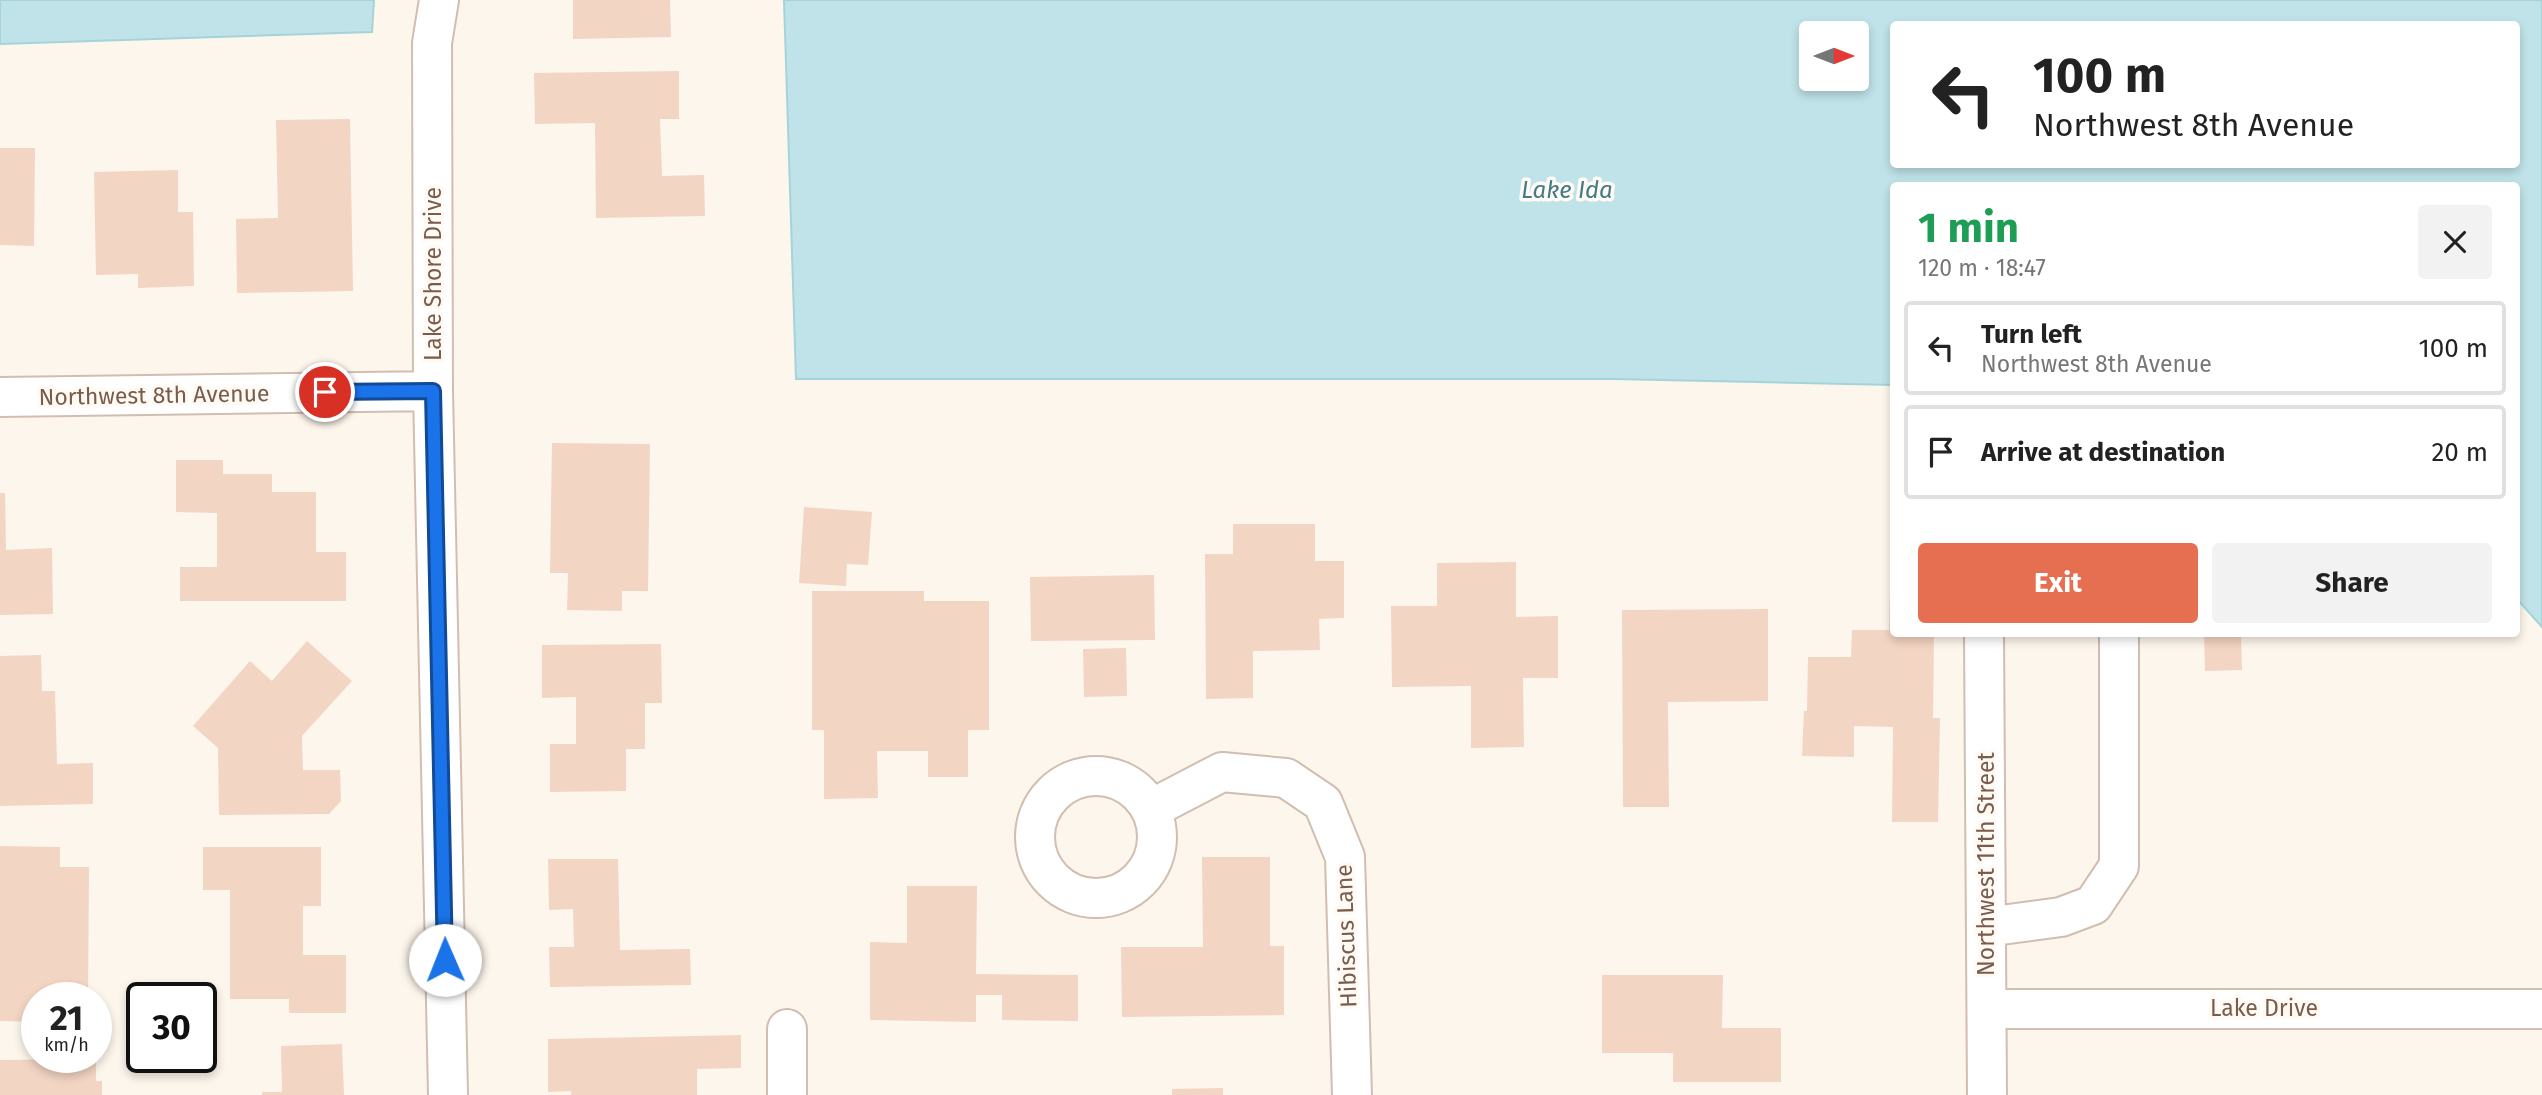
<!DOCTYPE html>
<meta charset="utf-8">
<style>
body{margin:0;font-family:"Fira Sans",sans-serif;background:#f2f2f2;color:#222;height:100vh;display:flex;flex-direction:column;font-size:26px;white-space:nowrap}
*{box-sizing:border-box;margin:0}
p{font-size:23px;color:#767676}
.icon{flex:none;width:38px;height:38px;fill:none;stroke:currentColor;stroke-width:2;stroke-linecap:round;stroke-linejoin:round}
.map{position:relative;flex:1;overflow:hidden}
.panel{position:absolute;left:1890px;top:182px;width:630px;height:455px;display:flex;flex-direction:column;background:#fff;border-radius:7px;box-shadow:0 4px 10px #0003}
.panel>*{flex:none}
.guide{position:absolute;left:1890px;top:21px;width:630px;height:147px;border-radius:7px;box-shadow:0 4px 10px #0003;background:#fff;color:#222;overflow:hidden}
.needle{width:46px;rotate:90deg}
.tools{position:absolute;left:1799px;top:21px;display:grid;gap:14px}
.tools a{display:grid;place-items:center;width:70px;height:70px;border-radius:7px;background:#fff;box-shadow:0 4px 10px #0003;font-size:35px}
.speed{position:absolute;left:21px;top:982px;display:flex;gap:14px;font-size:35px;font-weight:700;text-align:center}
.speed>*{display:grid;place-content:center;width:91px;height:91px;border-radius:50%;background:#fff;box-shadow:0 4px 10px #0003;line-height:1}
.speed small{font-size:18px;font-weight:400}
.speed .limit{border:4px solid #111;border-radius:10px;background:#fff;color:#111}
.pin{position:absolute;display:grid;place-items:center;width:60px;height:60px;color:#fff;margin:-30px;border:4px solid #fff;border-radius:50%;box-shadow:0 2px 7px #0007}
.me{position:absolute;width:77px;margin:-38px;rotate:359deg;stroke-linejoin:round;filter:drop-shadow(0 0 5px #0008)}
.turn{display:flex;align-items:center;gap:24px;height:147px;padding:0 28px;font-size:32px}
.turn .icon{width:91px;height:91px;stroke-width:2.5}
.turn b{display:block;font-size:49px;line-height:60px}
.round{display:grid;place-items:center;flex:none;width:74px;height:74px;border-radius:7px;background:#f2f2f2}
.head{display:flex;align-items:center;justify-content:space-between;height:119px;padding:0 28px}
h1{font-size:42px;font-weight:700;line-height:52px;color:#1e9e55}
.action{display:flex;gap:14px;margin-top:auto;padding:14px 28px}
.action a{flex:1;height:80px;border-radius:7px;background:#e76f51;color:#fff;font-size:28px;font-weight:700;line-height:80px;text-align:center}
.action a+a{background:#f2f2f2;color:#222}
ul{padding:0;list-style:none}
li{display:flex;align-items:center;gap:21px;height:94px;margin:0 14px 10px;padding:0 14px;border:4px solid #e0e0e0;border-radius:7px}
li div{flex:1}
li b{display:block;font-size:26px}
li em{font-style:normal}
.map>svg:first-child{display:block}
.water{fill:#bfe3e8;stroke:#a5d3da;stroke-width:2;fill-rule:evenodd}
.building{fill:#f3d5c3}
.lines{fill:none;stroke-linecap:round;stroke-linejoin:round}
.minor-casing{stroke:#d1beb0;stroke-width:42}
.minor{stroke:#fff;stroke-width:38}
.route-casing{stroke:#114b97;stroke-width:18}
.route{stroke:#1a73e8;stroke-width:12}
.labels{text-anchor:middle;stroke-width:7;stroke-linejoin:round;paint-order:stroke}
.street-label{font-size:23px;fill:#7a5c4d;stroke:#fffaf3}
.water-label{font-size:24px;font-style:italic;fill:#437c86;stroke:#fffaf3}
</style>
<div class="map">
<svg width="2542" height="1095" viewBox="0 0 2542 1095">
<rect width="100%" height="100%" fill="#fdf6ec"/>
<path class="water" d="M0,0H374L372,32L0,44Z
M784,0H2542V627L2517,599L2516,186H1894L1893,385L1613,379H796ZM1894,24H2516V164H1894ZM1811,33H1857V79H1811Z"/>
<path class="building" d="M573,0H670L671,37L573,39Z
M679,71V119H660L662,176L704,175L705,216L596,218L595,123L535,124L534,73Z
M350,119L353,291L237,293L236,219L278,218L276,120Z
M0,148H35L34,246L0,245Z
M178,170V212H193L194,286L138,288V274L96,275L94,172Z
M552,443L650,444L648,591H622V611L567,610L568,573H550Z
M176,460H223V474H272V492H316V552H346V601H180V567H217V513L176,512Z
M0,493H5L6,550L52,548L53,614L0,615Z
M804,507L872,512L868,565L847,564L846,586L799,583Z
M1233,524H1315V561H1344V618L1319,619L1320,650L1253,651V698L1206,699L1205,554H1233Z
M1516,562V617L1558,616V678H1523L1524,747L1471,748V686L1392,687L1391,606H1437V563Z
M1154,575L1155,640L1031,641L1030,577Z
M812,591H924V601H989V730H968V777H928V751H877L878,798L824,799V730H812Z
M1890,591H1894V634H1934L1933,718H1940L1938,822H1892L1893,727L1854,726V757L1802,756L1804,711H1807L1808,657H1851L1852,630H1889Z
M1768,609V701L1668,702L1669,807H1623L1622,610Z
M2204,634H2241L2242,670L2205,671Z
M307,641L352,681L302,736L303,770H340L341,801L329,814L219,815L218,748L193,726L250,661L272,681Z
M661,644L662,703H645V749H626V791L550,792V744H576V697L542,698V645Z
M1126,648L1127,696L1084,697L1083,649Z
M41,655L42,691H55L57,764L93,763V804L0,806V656Z
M0,846L60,847V867H89L88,998H37V1022L0,1021Z
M203,847H321V906H303V955H346V1013H289V999H230V890H203Z
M1202,857H1270V946H1284V1015L1122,1017L1121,947H1203Z
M548,859H618L620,950L690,949L691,985L550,987L549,947H574L573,909L549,910Z
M907,886H977L976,974L1078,975V1021L1002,1020V995H976V1022L870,1020V942L907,943Z
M1602,975H1723L1722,1028H1781V1082H1673V1053H1602Z
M741,1035V1068L697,1069V1095H571V1091L548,1092V1039Z
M342,1044L344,1095H262V1092H282L281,1046Z
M96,1059V1081H102V1095H0V1060Z
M1223,1088V1095H1172V1089Z"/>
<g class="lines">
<defs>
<path id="minor" d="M439,0L432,43L433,391L448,1095
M0,397L433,391
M1984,634L1987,1095
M1035 837a61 61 0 1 1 122 0a61 61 0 1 1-122 0Z
M1151,809L1222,772L1286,778L1323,803L1345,857L1352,1095
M1986,927L2061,917L2093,905L2119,866V634
M1987,1009H2542
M787,1029V1095"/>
</defs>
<use href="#minor" class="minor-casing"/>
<use href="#minor" class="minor"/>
</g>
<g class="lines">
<defs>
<path id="route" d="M325,392L433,391L445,960"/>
</defs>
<use href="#route" class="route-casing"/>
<use href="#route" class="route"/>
</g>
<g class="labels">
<g class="street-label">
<text transform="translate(433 274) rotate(-90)" y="8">Lake Shore Drive</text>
<text transform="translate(154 395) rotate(-1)" y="8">Northwest 8th Avenue</text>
<text transform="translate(1986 864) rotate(-90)" y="8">Northwest 11th Street</text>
<text transform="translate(1346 936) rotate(-92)" y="8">Hibiscus Lane</text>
<text x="2264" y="1016">Lake Drive</text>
</g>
<g class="water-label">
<text x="1567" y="198">Lake Ida</text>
</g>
</g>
</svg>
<div class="tools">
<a><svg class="needle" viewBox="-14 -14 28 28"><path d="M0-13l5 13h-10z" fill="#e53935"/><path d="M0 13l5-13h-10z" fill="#767676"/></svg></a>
</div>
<div class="speed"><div>21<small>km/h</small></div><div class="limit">30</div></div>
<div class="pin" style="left:325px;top:392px;background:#d93025"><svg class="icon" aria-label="arrive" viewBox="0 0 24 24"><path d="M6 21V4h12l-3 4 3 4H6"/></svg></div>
<svg class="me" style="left:445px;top:960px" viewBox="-20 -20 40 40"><circle r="19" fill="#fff"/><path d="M0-13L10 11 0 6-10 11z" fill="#1a73e8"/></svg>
<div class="guide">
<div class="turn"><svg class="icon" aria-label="left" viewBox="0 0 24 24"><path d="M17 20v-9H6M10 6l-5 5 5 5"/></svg><div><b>100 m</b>Northwest 8th Avenue</div></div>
</div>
<section class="panel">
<div class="head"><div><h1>1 min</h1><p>120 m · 18:47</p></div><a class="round"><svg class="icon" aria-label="close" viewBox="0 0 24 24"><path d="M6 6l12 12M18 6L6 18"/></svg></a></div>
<ul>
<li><svg class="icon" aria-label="left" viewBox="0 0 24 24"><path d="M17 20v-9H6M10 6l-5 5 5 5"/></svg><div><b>Turn left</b><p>Northwest 8th Avenue</p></div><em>100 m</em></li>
<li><svg class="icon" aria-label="arrive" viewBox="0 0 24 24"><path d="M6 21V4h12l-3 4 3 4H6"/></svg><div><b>Arrive at destination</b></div><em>20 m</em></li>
</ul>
<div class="action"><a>Exit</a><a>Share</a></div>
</section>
</div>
